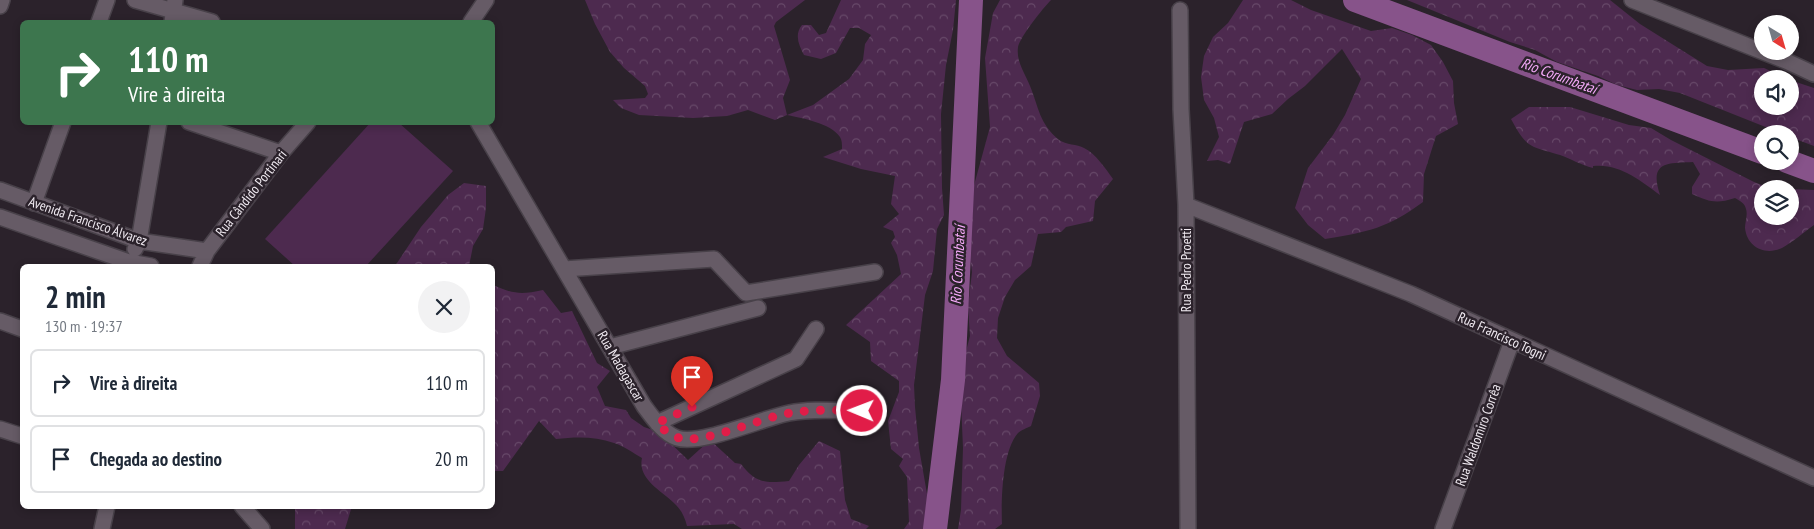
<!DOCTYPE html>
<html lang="pt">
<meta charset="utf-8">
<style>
body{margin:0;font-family:"PT Sans Narrow",sans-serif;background:#f2f2f3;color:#1f2937;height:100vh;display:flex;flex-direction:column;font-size:19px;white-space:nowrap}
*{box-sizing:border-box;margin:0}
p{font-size:16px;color:#747a83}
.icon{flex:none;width:28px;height:28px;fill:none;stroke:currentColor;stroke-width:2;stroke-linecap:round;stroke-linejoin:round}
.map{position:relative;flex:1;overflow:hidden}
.sheet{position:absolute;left:20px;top:264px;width:475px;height:245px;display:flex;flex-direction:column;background:#fff;border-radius:8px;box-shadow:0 2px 8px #0003}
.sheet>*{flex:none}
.banner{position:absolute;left:20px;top:20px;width:475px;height:105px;border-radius:8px;box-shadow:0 2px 8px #0003;background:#3d764e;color:#fff;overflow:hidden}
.needle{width:32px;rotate:143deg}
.controls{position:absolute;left:1754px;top:15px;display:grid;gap:10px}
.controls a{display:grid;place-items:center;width:45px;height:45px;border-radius:50%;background:#fff;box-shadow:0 2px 8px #0003;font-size:25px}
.pin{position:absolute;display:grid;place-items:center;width:42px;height:42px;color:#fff;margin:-51px -21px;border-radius:50% 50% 50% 0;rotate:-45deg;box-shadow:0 0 5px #0007}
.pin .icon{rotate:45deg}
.me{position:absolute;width:55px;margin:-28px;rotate:271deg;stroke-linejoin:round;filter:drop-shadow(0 0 4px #0008)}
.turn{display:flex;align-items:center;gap:18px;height:105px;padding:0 25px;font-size:22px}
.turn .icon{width:65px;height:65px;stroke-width:2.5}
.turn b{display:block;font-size:35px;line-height:42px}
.round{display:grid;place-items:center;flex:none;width:52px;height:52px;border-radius:26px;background:#f2f2f3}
.head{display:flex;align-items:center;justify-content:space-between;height:85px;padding:0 25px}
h1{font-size:30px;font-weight:600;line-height:38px}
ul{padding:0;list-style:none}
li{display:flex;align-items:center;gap:15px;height:68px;margin:0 10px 8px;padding:0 15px;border:2px solid #e0e1e3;border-radius:8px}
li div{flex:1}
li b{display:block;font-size:19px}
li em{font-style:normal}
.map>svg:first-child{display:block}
.forest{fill:url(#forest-crowns)}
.pitch{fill:#4d2a4f}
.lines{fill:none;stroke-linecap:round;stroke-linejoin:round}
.river{stroke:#87538a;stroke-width:24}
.minor-casing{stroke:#484149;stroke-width:18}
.minor{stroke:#665b66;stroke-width:15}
.route{stroke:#e11d48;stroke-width:9;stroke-dasharray:0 16.2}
.labels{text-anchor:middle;stroke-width:5;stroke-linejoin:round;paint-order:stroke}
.street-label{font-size:14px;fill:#f1ebf2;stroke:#2b222b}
.water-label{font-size:15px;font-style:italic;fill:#f5aaf9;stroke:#2b222b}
</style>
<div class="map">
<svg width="1814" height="529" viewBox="0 0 1814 529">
<defs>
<pattern id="forest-crowns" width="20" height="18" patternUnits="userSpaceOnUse" patternTransform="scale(1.25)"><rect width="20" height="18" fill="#4d2a4f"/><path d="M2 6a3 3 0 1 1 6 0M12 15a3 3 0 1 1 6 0" fill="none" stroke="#674969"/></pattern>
</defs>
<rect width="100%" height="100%" fill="#2b222b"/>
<path class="forest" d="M585,0H805L776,22L774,26L790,80L783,98L787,115L813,105L849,79L863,60L865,44L871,35L859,28H850L836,53L821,59L804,55C799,45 794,35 802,25H811L819,35L826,33L841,0H956L953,30L946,65L941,114L942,188L944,215L937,229L933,271L925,295L914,385L915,407L919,448L930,511L927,529H904L909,522L907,477L899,466L903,459L891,449L888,421L899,392V381L871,361L870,342L846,325L901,274L897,255L891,243L895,237L893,231L883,227L899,214L891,204L895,176L861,169L823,157L842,149C842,144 842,140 840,137C831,123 801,118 787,115L775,120L748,110L727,116L693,118L639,115L621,108L613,100L645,98L648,94L645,86L624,68L610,52L595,24Z
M1000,0H1051C1043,8 1020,37 1018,47C1016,62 1025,73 1030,86C1039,108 1039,123 1059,140C1066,145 1077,144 1084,148C1096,154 1105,168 1113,179L1095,201L1093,221L1066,227L1061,232L1038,234L1031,266L1015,280L1005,297L998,318L997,338L1007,356L1039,383L1040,396L1031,426C1027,428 1021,430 1018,433C1002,451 1001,501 1002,524L995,529H958L961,510L963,448L961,402L965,355L970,336L968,307L972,272L968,238L973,211V189L990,127L985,58L993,13Z
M1243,0H1291L1311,10L1371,31L1392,28L1412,35L1431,45L1443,62L1453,81L1454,103L1458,124L1436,136L1424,174L1423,202C1388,228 1368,232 1325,239L1308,225L1295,208L1308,168L1333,135L1345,115L1361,79L1342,49L1305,86L1288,99L1272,114L1244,122L1230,164L1218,160L1207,161L1219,137L1214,118L1204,100L1201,77L1204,56L1213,37L1228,23Z
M1407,0H1610L1640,24L1707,66L1728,70L1764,68L1788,79H1762V106H1790V80L1814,88V146L1790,137V134H1783L1680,93L1659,89L1637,90L1617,85L1598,76L1557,62L1535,50L1510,42Z
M1529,107H1570L1629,125L1651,128L1671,140L1754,182L1772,189H1762V216H1790V189L1814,190V225C1804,232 1793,242 1782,248C1765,256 1747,247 1745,228C1745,222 1748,215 1746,209C1745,203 1740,201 1735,198C1716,204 1710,202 1692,194V187L1700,174L1693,162C1666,163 1649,162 1660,195C1640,180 1619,163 1593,166V168C1581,165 1571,159 1560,155C1530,146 1527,149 1511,119Z
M464,183L486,186V208L483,229L473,246L469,266H395L421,227L448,195Z
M493,285C513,294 521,295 543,290L561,313L572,311L597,363L610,371L597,387L605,406L626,410L631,418L644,427L659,432L688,460L710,440L735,463L741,464C756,484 766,483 789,481L799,465L819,441L840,451L845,500L851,519L869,526L866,529H742L734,524L687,526C685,518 682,511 676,505C664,492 637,480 642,458C633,453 624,446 614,443C595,436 575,437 556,439L539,421L503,471H493Z
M295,506H352L345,529H295Z"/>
<path class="pitch" d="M371,122L399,123L453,171L366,266H295L265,239Z"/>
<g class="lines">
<path class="river" d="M1355,0L1762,152
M1787,161L1814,171
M935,529L953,380L971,0"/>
<defs>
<path id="minor" d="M135,0L212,22
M1632,0L1786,61L1814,74
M0,6L2,0
M1180,10L1181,109L1186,205L1188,529
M99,22L107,0
M172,22L175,0
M471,22L486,0
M189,122L281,153
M478,122L644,406C653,418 663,433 677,438C700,446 763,418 789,413C813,408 838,411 862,411
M0,190L139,241L207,251
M34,203L63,122
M1186,205L1411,294L1814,478
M0,217L129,262L151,266
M135,249L139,241L159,122
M200,266L207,251L281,153L308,122
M564,269L714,259L746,293L875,272
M0,321L22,329
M610,347L758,308
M657,423L796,359L816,329
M0,429L22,436
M242,506L262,529
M102,529L107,506
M1443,529L1512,341"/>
</defs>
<use href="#minor" class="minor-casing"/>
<use href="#minor" class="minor"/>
</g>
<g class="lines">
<path class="route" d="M692,407L657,423C663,429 670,436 679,438C702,445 763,417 790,413C814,409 838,410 862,411"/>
</g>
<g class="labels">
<g class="street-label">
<text transform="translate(251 193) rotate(-52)" y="5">Rua Cândido Portinari</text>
<text transform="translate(88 221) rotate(19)" y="5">Avenida Francisco Álvarez</text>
<text transform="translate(1186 270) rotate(-90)" y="5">Rua Pedro Proetti</text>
<text transform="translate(1502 336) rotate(25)" y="5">Rua Francisco Togni</text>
<text transform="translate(621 366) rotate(60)" y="5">Rua Madagascar</text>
<text transform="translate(1478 435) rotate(-70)" y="5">Rua Waldomiro Corrêa</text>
</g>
<g class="water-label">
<text transform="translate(1559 76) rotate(20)" y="5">Rio Corumbataí</text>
<text transform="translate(958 265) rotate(-87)" y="5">Rio Corumbataí</text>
</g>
</g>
</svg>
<div class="controls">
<a><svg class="needle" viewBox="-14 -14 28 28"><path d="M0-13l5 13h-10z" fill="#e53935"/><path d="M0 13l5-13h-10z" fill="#747a83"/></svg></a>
<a><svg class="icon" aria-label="sound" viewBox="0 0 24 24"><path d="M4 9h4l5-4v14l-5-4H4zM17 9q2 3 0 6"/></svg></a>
<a><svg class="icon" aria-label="search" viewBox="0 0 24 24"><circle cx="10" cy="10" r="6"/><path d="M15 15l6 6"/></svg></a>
<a><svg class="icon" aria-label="layers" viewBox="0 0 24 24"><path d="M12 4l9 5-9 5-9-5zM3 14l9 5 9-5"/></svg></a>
</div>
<div class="pin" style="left:692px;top:407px;background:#d93025"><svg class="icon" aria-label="arrive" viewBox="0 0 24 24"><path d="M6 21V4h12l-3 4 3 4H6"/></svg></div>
<svg class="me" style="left:862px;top:411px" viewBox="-20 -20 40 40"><circle r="17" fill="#e11d48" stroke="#fff" stroke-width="3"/><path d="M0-11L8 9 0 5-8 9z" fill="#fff"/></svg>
<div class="banner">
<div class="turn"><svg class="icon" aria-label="right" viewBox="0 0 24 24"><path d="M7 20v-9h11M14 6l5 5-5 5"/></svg><div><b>110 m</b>Vire à direita</div></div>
</div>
<section class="sheet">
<div class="head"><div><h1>2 min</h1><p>130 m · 19:37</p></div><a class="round"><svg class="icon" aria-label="close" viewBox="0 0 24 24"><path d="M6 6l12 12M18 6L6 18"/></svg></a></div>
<ul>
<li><svg class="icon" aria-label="right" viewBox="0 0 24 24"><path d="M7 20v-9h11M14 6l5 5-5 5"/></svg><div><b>Vire à direita</b></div><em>110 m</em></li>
<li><svg class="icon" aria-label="arrive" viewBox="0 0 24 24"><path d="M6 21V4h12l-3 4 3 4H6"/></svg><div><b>Chegada ao destino</b></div><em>20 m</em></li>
</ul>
</section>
</div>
